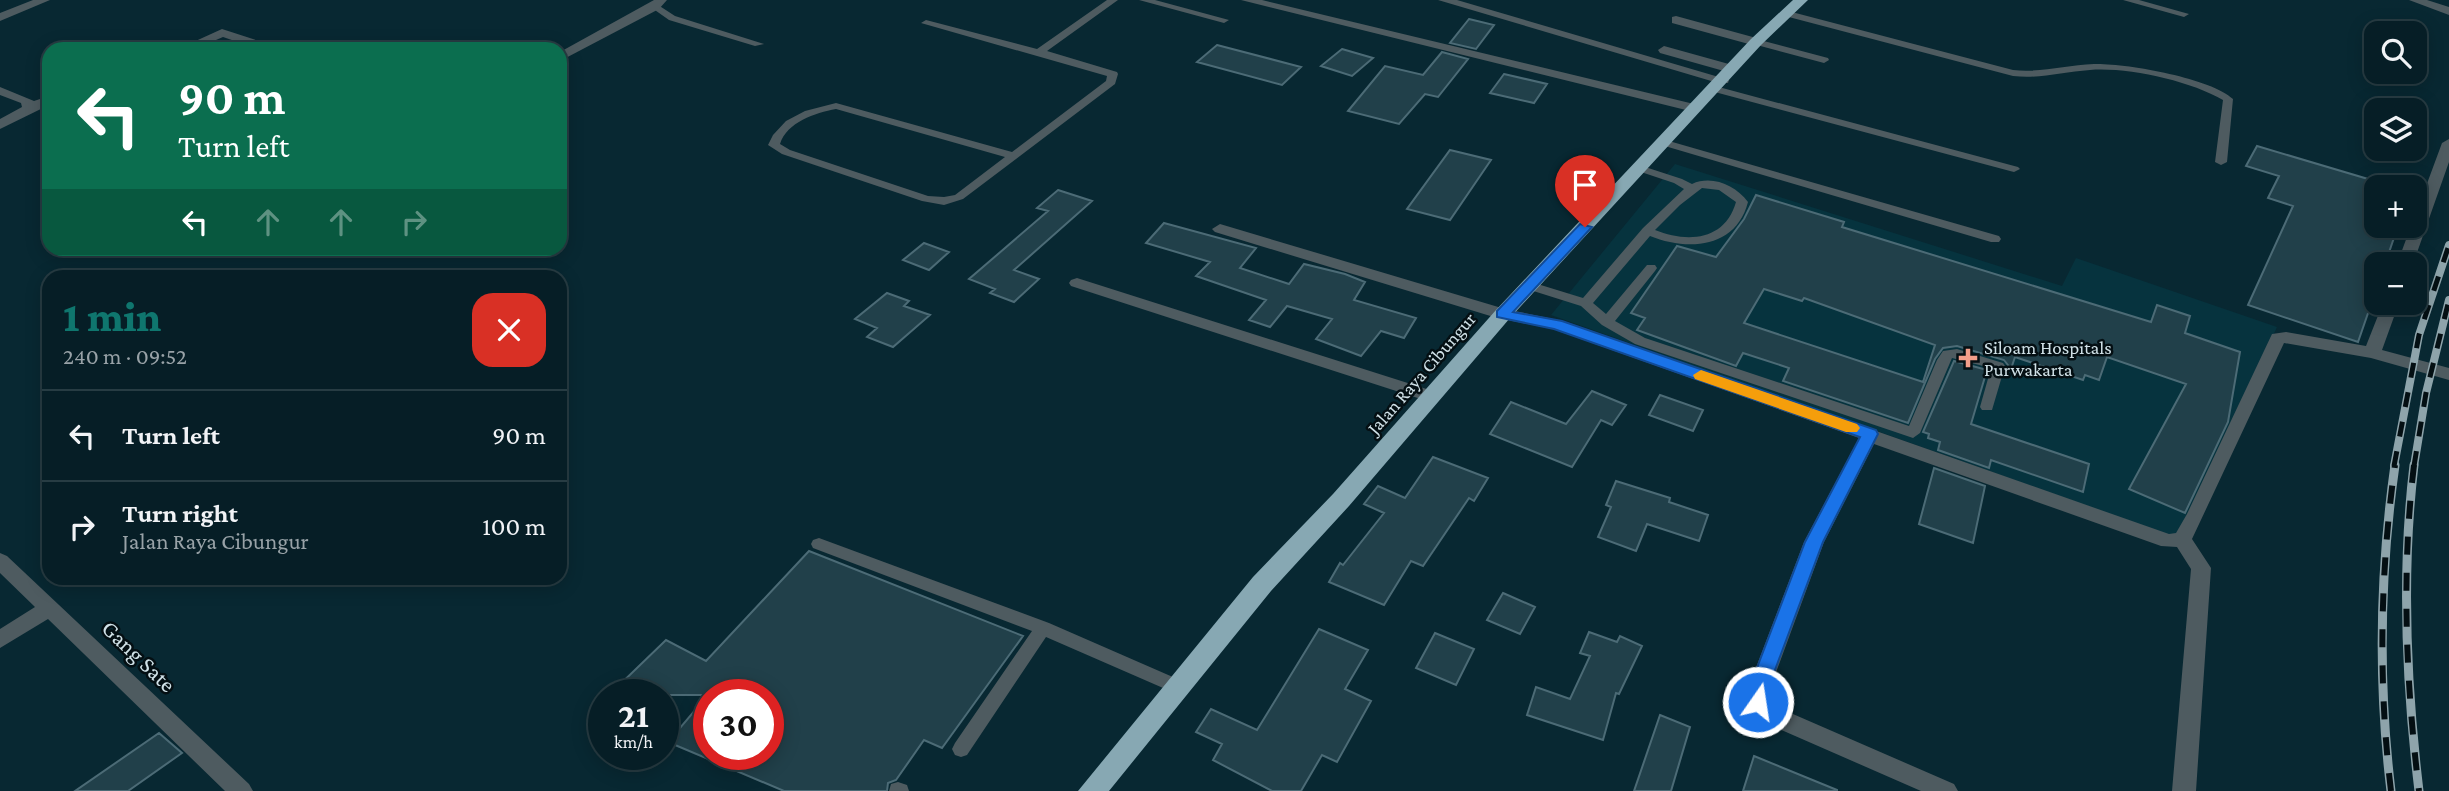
<!DOCTYPE html>
<meta charset="utf-8">
<style>
body{margin:0;font-family:"Crimson Pro",serif;background:#142b32;color:#f1f3f6;height:100vh;display:flex;flex-direction:column;font-size:26px;white-space:nowrap}
*{box-sizing:border-box;margin:0}
p{font-size:23px;color:#98a2a7}
.icon{flex:none;width:38px;height:38px;fill:none;stroke:currentColor;stroke-width:2;stroke-linecap:round;stroke-linejoin:round}
.map{position:relative;flex:1;overflow:hidden}
.panel{position:absolute;left:42px;top:270px;width:525px;height:315px;display:flex;flex-direction:column;background:#061e26;border-radius:21px;box-shadow:0 4px 18px #0003,0 0 0 2px #273c43}
.panel>*{flex:none}
.top-card{position:absolute;left:42px;top:42px;width:525px;height:214px;border-radius:21px;box-shadow:0 4px 18px #0003,0 0 0 2px #273c43;background:#0b6e4f;color:#fff;overflow:hidden}
.controls{position:absolute;left:2364px;top:21px;display:grid;gap:14px}
.controls a{display:grid;place-items:center;width:63px;height:63px;border-radius:14px;background:#061e26;box-shadow:0 4px 18px #0003,0 0 0 2px #273c43;font-size:35px}
.speed{position:absolute;left:588px;top:679px;display:flex;gap:14px;font-size:35px;font-weight:700;text-align:center}
.speed>*{display:grid;place-content:center;width:91px;height:91px;border-radius:50%;background:#061e26;box-shadow:0 4px 18px #0003,0 0 0 2px #273c43;line-height:1}
.speed small{font-size:18px;font-weight:400}
.speed .limit{border:10px solid #d22;background:#fff;color:#111}
.pin{position:absolute;display:grid;place-items:center;width:60px;height:60px;color:#fff;margin:-72px -30px;border-radius:50% 50% 50% 0;rotate:-45deg;box-shadow:0 0 7px #0007}
.pin .icon{rotate:45deg}
.me{position:absolute;width:77px;margin:-38px;rotate:13deg;stroke-linejoin:round;filter:drop-shadow(0 0 5px #0008)}
.turn{display:flex;align-items:center;gap:24px;height:147px;padding:0 21px;font-size:32px}
.turn .icon{width:91px;height:91px;stroke-width:2.5}
.turn b{display:block;font-size:49px;line-height:60px}
.lanes{display:flex;align-items:center;height:66px;padding:0 21px;background:#0003;justify-content:center;gap:35px;direction:ltr}
.lanes .off{opacity:.35}
.round{display:grid;place-items:center;flex:none;width:74px;height:74px;border-radius:21px;background:#142b32}
.headline{display:flex;align-items:center;justify-content:space-between;height:119px;padding:0 21px}
h1{font-size:42px;font-weight:800;line-height:52px;color:#0f766e}
ul{padding:0;list-style:none}
li{display:flex;align-items:center;gap:21px;height:91px;padding:0 21px;border-top:2px solid #273c43}
li div{flex:1}
li b{display:block;font-size:26px}
li em{font-style:normal}
.map>svg:first-child{display:block}
.built{fill:#06333e}
.building{fill:#21404a;stroke:#4c6b76;stroke-width:2;fill-rule:evenodd}
.lines{fill:none;stroke-linecap:round;stroke-linejoin:round}
.lane{fill:#4e5b60;fill-rule:evenodd}
.street{fill:#4e5b60;fill-rule:evenodd}
.highway{fill:#87a8b3;fill-rule:evenodd}
.rail-far1-casing{stroke:#8ea4ab;stroke-width:8}
.rail-casing{stroke:#8ea4ab;stroke-width:9}
.rail-far1{stroke:#040f13;stroke-width:5;stroke-dasharray:15;stroke-linecap:butt}
.rail{stroke:#040f13;stroke-width:6;stroke-dasharray:18;stroke-linecap:butt}
.route{fill:#1a73e8;stroke:#114b97;stroke-width:2}
.slow{fill:#f59e0b}
.poi-dot{fill:#f49e8a;stroke:#040f13;stroke-width:2.5}
.labels{text-anchor:middle;stroke-width:5;stroke-linejoin:round;paint-order:stroke}
.poi-label{font-size:19px;fill:#d0e1e7;stroke:#040f13;text-anchor:start}
.street-label{font-size:19px;fill:#d0e1e7;stroke:#040f13}
.near-street-label{font-size:23px;fill:#d0e1e7;stroke:#040f13}
</style>
<div class="map">
<svg width="2449" height="791" viewBox="0 0 2449 791">
<rect width="100%" height="100%" fill="#082832"/>
<path class="built" d="M1675,164L2062,286L2076,258L2277,327L2180,539L1551,315Z"/>
<path class="building" d="M1469,19L1494,25L1476,49L1450,43Z
M1217,45L1301,67L1282,85L1197,62Z
M1342,49L1373,58L1352,76L1321,66Z
M1442,52L1468,59L1438,97L1425,94L1399,124L1348,111L1385,66L1423,75Z
M1504,74L1547,84L1534,103L1490,93Z
M2257,146L2395,187H2376V226H2398L2385,264H2376V290L2358,342L2248,305L2293,206L2268,198L2279,176L2246,166Z
M1450,150L1491,160L1450,220L1407,209Z
M1058,190L1092,201L1014,270L1039,279L1014,302L990,293L995,289L969,279L1048,211L1037,208Z
M1756,195L1844,222L1842,227L2151,322L2157,305L2190,316L2185,333L2240,352L2228,422L2185,513L2129,489L2186,384L2107,357L2099,380L2085,375L2083,380L2015,357L2011,369L2004,360L1957,346L1943,348L1935,359L1908,423L1783,381L1789,368L1743,353L1736,366L1637,330L1645,318L1631,313L1677,246L1716,257L1744,219ZM1764,289L1802,301L1804,298L1935,345L1923,382L1744,323Z
M1164,223L1256,248L1240,268L1289,284L1304,264L1345,274L1365,282L1354,300L1416,318L1404,338L1381,331L1361,356L1316,339L1332,319L1287,306L1270,327L1249,320L1266,300L1196,276L1210,262L1146,243Z
M924,243L949,252L929,270L903,260Z
M887,293L909,301L904,306L930,315L893,347L867,337L877,328L855,319Z
M1954,361L1987,370L1971,424L2089,464L2083,492L1991,460L1989,468L1938,450L1940,442L1928,438L1929,434L1923,432Z
M1592,391L1626,405L1612,425L1601,420L1572,467L1490,434L1511,402L1566,424Z
M1660,395L1703,410L1693,431L1649,415Z
M1433,457L1488,478L1474,501L1469,498L1423,566L1411,561L1384,605L1329,582L1340,563L1343,565L1384,513L1364,504L1378,486L1405,498Z
M1934,468L1985,486L1973,543L1919,524Z
M1616,481L1670,498L1669,502L1708,515L1699,541L1647,524L1636,551L1598,537L1611,507L1606,505Z
M809,551L1023,636L942,748L924,740L896,780L888,783L887,791H784L668,742L708,695H609L666,640L706,661ZM709,695H768V754H709Z
M1503,593L1535,607L1520,634L1487,620Z
M1319,629L1368,650L1345,689L1371,701L1337,762L1322,755L1301,791H1272L1213,760L1222,744L1196,732L1211,709L1257,730Z
M1589,632L1617,642L1620,636L1642,646L1619,694L1616,693L1603,740L1527,715L1536,687L1570,699L1590,656L1580,653Z
M1435,633L1474,649L1456,685L1416,668Z
M1660,715L1690,727L1671,791H1634Z
M159,733L182,753L128,791H75Z
M1754,756L1837,790V791H1743Z"/>
<g class="lines">
<path class="lane" d="M1107,0H1118L1047,51L1117,72L1118,74L1115,84L963,199L944,205L922,201L782,154L768,145L773,135L786,121L805,111L836,103L1012,152L1106,81L1107,76L921,23L926,20L1037,49ZM836,109L1005,157L955,195L944,197L928,196L790,150L780,144C787,122 815,113 836,109Z
M1139,0H1155L1229,20L1224,23Z
M2123,0H2139L2189,14L2184,17Z
M655,3L675,16L764,44L755,46L669,20L652,8L650,6Z
M1788,11L2013,70C2041,73 2066,65 2094,64C2125,63 2211,78 2233,99L2227,162L2221,165L2215,162L2223,100C2190,81 2128,67 2090,70C2063,72 2040,79 2013,76L1785,16V12Z
M1756,39L1828,58L1829,60L1824,63L1753,44V40Z
M1715,86L2018,167L2020,169L2014,172L2010,171L1711,91L1710,89Z
M1662,139L1999,236L2001,239L1999,242H1991L1658,144L1656,142Z
M1639,165L1682,179L1692,184C1712,175 1735,185 1748,202C1736,249 1687,251 1650,236L1593,303L1606,314L1647,265H1655L1657,268L1655,271L1615,321L1645,338L1909,426L1937,360L1943,351L1957,349L2003,363L2005,366L1992,410H1982L1980,407L1991,368L1952,358L1920,433L1913,438L1635,344L1602,325L1581,306L1527,289L1525,286L1527,283L1531,282L1583,298L1643,228L1684,189L1674,183L1635,170L1633,168ZM1702,188L1719,190L1736,202C1725,241 1687,243 1655,230L1680,205Z
M819,538L1049,623L1182,681L1185,686L1182,691L1176,693L1170,691L1046,637L967,755L961,757L955,755L952,749L955,743L1032,631L813,548L811,544L813,540Z
M898,782L907,785L909,791H889L891,784Z"/>
<path class="street" d="M33,0H50L0,21V13Z
M654,0H667L659,9L560,61V52Z
M1241,0H1262L1694,104L1701,108L1694,112Z
M1438,0H1457L1729,80L1728,83H1718Z
M2409,0H2427L2449,7V15Z
M1676,16L1760,39L1762,42L1756,46L1672,23V17Z
M222,29L274,46L276,49H258L223,37L195,49H178Z
M1664,46L1736,66L1737,69L1731,73L1660,53L1658,50Z
M0,87L34,101L49,96V105L0,129V119L22,107L21,103L0,95Z
M2449,139V162L2413,264H2397L2411,226H2415V216L2442,143Z
M1220,224L1505,309L1563,321L2169,534L2176,533L2187,514L2272,334L2286,332L2366,346L2383,303H2399L2382,350L2449,368V380L2371,358L2284,343L2192,539L2211,568L2196,791H2172L2191,569L2177,547L2161,546L1874,444L1824,542L1771,686L1769,698L1786,711L1954,784L1958,791H1921L1770,725C1753,711 1746,710 1749,686L1804,542L1859,438L1553,329L1497,318L1215,232L1212,229Z
M1077,278L1436,392L1439,396L1430,402L1424,400L1071,286L1069,283L1071,280Z
M0,553L7,556L249,784L253,791H225L48,619L0,648V629L35,607L0,573Z"/>
<path class="highway" d="M1793,0H1808L1761,45L1510,318L1349,506L1271,591L1109,791H1078L1253,577L1333,494L1496,310L1751,39Z"/>
<defs>
<path id="rail-far1" d="M2394,466L2419,335L2449,245
M2414,466L2426,393L2449,300"/>
<path id="rail" d="M2414,465C2401,573 2406,683 2419,791
M2391,791C2378,684 2380,571 2395,465"/>
</defs>
<use href="#rail-far1" class="rail-far1-casing"/>
<use href="#rail" class="rail-casing"/>
<use href="#rail-far1" class="rail-far1"/>
<use href="#rail" class="rail"/>
</g>
<path class="route" d="M1580,224L1592,227L1513,312L1562,321L1876,430L1878,434L1823,542L1769,686L1765,708L1758,710L1751,708L1750,686L1805,542L1860,437L1554,329L1497,317V311Z"/>
<path class="slow" d="M1701,370L1857,424L1860,428L1857,432H1846L1695,379L1693,375Z"/>
<path class="poi-dot" d="M1964.5 347.5h7v7h7v7h-7v7h-7v-7h-7v-7h7z"/>
<g class="labels">
<g class="poi-label">
<text x="1984" y="354">Siloam Hospitals<tspan x="1984" dy="22">Purwakarta</tspan></text>
</g>
<g class="street-label">
<text transform="translate(1421 373) rotate(-49)" y="7">Jalan Raya Cibungur</text>
</g>
<g class="near-street-label">
<text transform="translate(139 656) rotate(44)" y="8">Gang Sate</text>
</g>
</g>
</svg>
<div class="controls">
<a><svg class="icon" aria-label="search" viewBox="0 0 24 24"><circle cx="10" cy="10" r="6"/><path d="M15 15l6 6"/></svg></a>
<a><svg class="icon" aria-label="layers" viewBox="0 0 24 24"><path d="M12 4l9 5-9 5-9-5zM3 14l9 5 9-5"/></svg></a>
<a>+</a>
<a>−</a>
</div>
<div class="speed"><div>21<small>km/h</small></div><div class="limit">30</div></div>
<div class="pin" style="left:1585px;top:227px;background:#d93025"><svg class="icon" aria-label="arrive" viewBox="0 0 24 24"><path d="M6 21V4h12l-3 4 3 4H6"/></svg></div>
<svg class="me" style="left:1758px;top:702px" viewBox="-20 -20 40 40"><circle r="17" fill="#1a73e8" stroke="#fff" stroke-width="3"/><path d="M0-11L8 9 0 5-8 9z" fill="#fff"/></svg>
<div class="top-card">
<div class="turn"><svg class="icon" aria-label="left" viewBox="0 0 24 24"><path d="M17 20v-9H6M10 6l-5 5 5 5"/></svg><div><b>90 m</b>Turn left</div></div>
<div class="lanes"><svg class="icon" aria-label="left" viewBox="0 0 24 24"><path d="M17 20v-9H6M10 6l-5 5 5 5"/></svg><svg class="icon off" aria-label="ahead" viewBox="0 0 24 24"><path d="M12 20V5M6 11l6-6 6 6"/></svg><svg class="icon off" aria-label="ahead" viewBox="0 0 24 24"><path d="M12 20V5M6 11l6-6 6 6"/></svg><svg class="icon off" aria-label="right" viewBox="0 0 24 24"><path d="M7 20v-9h11M14 6l5 5-5 5"/></svg></div>
</div>
<section class="panel">
<div class="headline"><div><h1>1 min</h1><p>240 m · 09:52</p></div><a class="round" style="background:#d93025;color:#fff"><svg class="icon" aria-label="close" viewBox="0 0 24 24"><path d="M6 6l12 12M18 6L6 18"/></svg></a></div>
<ul>
<li><svg class="icon" aria-label="left" viewBox="0 0 24 24"><path d="M17 20v-9H6M10 6l-5 5 5 5"/></svg><div><b>Turn left</b></div><em>90 m</em></li>
<li><svg class="icon" aria-label="right" viewBox="0 0 24 24"><path d="M7 20v-9h11M14 6l5 5-5 5"/></svg><div><b>Turn right</b><p>Jalan Raya Cibungur</p></div><em>100 m</em></li>
</ul>
</section>
</div>
